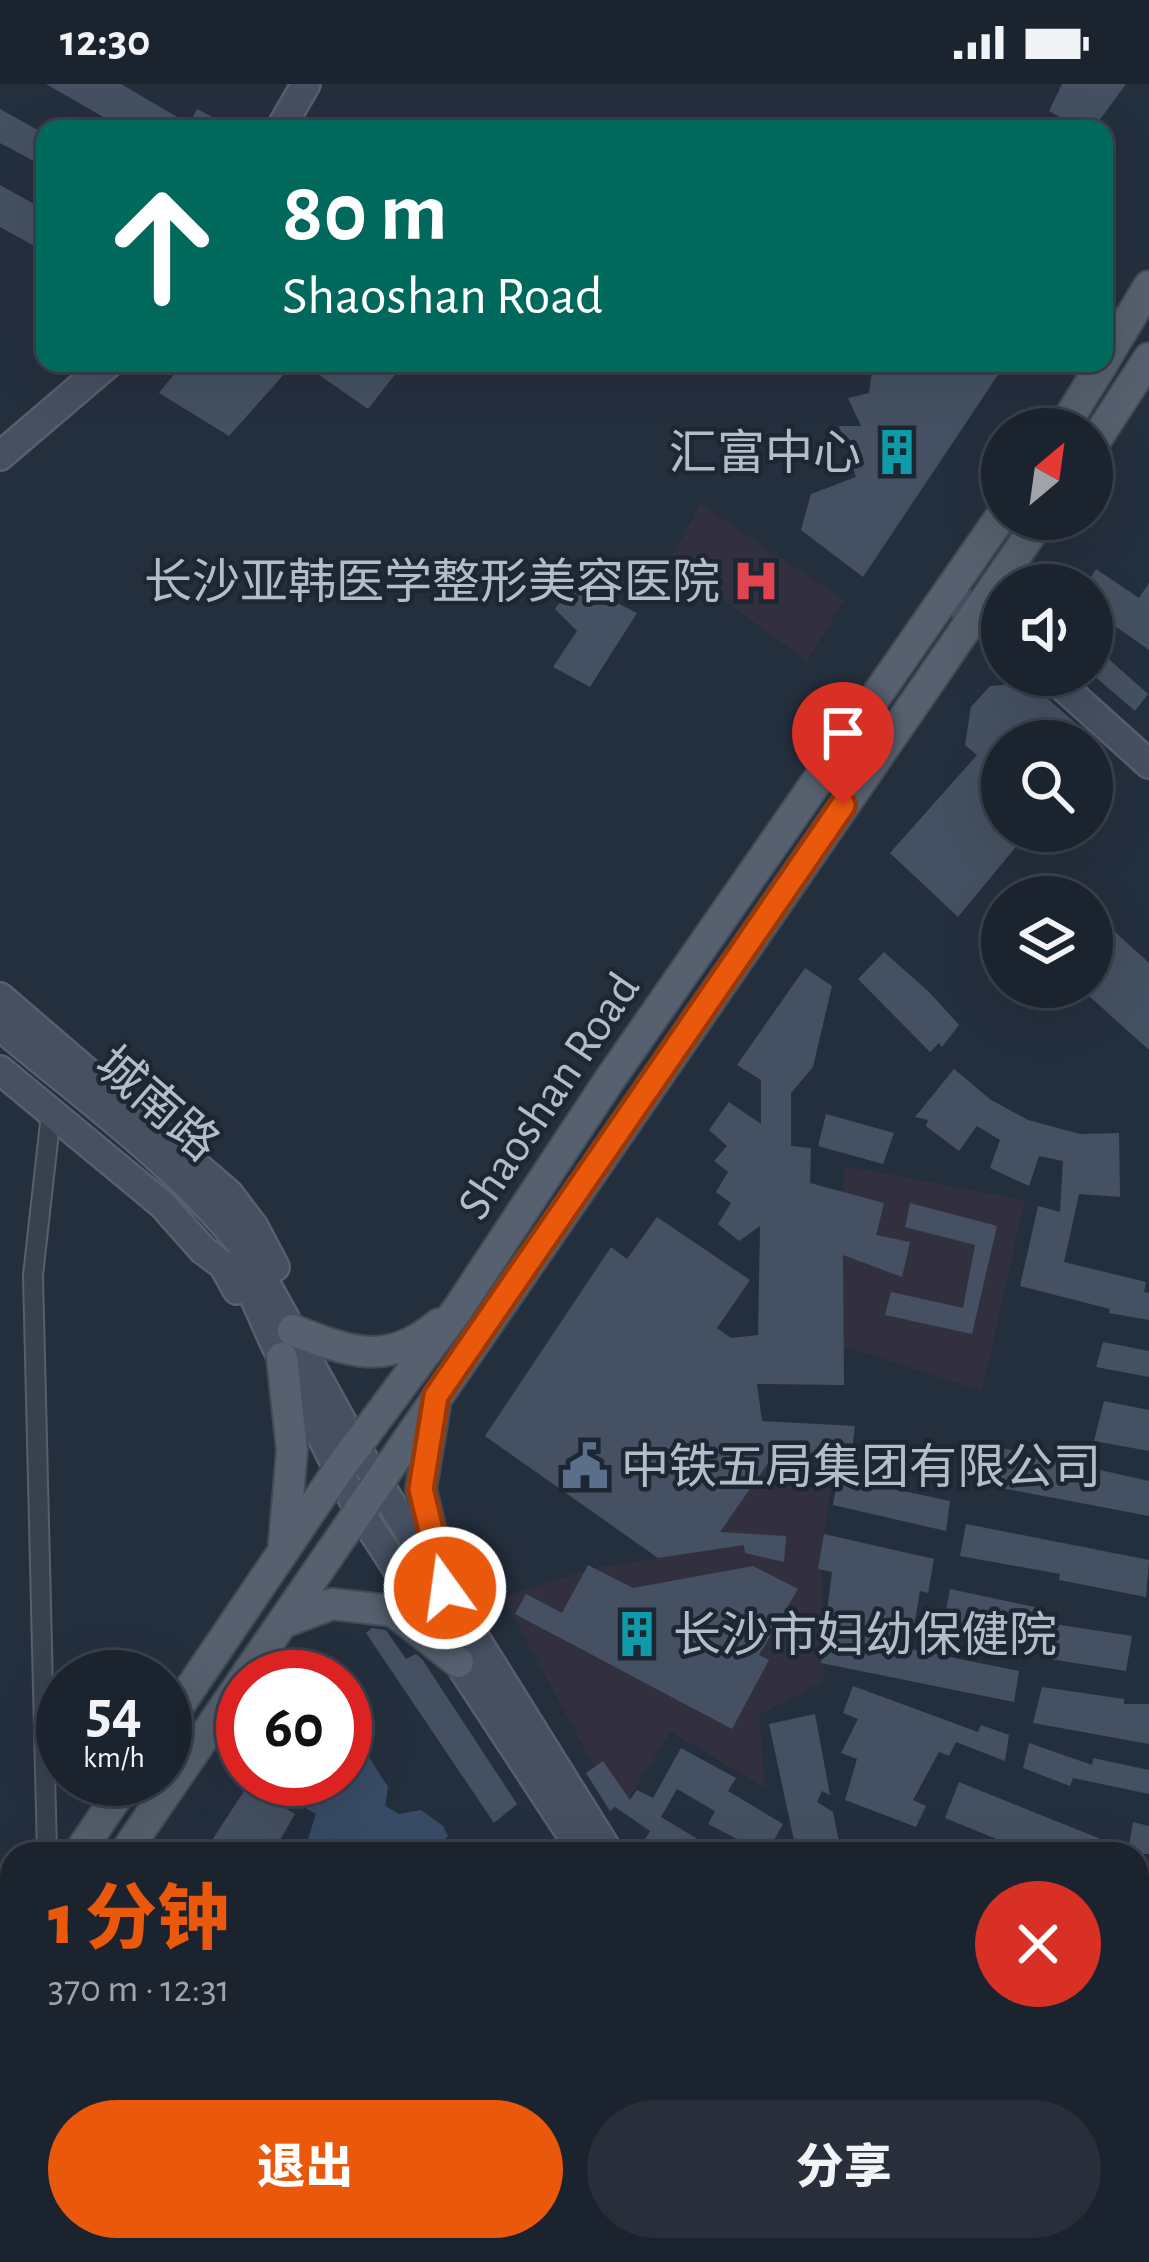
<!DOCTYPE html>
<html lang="zh">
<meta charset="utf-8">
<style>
body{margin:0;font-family:"Alegreya Sans","Noto Sans SC",sans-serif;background:#282f3a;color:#f1f3f6;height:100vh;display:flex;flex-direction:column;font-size:45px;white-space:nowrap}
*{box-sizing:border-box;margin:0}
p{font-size:39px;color:#a0a4aa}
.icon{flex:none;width:66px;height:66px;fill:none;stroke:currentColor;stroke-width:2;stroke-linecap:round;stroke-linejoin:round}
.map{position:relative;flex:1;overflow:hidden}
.sheet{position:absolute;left:0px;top:1758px;width:1149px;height:420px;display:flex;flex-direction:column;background:#1b232e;border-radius:36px 36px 0 0;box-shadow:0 12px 48px #0002,0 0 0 3px #39404a}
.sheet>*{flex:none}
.hud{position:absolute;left:36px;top:36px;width:1077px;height:252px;border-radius:24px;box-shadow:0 12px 48px #0002,0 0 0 3px #39404a;background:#00695c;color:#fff;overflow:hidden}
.needle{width:78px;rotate:29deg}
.fabs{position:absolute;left:981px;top:324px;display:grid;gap:24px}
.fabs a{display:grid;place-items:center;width:132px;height:132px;border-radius:50%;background:#1b232e;box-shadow:0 12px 48px #0002,0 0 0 3px #39404a;font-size:60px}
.speed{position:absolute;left:36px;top:1566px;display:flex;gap:24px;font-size:60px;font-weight:700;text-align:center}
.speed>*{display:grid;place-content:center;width:156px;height:156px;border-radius:50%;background:#1b232e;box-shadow:0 12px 48px #0002,0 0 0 3px #39404a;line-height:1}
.speed small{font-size:30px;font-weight:400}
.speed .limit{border:18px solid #d22;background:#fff;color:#111}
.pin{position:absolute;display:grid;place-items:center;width:102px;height:102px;color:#fff;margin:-123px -51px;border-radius:50% 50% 50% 0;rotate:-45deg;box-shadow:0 0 12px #0007}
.pin .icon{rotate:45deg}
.me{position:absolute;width:132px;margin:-66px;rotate:346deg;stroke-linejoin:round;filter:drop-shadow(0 0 9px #0008)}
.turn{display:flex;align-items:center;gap:42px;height:252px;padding:0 48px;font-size:54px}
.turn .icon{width:156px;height:156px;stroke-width:2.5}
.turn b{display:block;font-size:84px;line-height:102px}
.round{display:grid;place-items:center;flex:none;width:126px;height:126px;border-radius:63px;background:#282f3a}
.summary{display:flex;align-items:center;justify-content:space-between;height:204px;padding:0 48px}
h1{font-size:72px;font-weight:800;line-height:90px;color:#ea580c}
.primary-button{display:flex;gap:24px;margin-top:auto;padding:24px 48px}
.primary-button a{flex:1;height:138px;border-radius:72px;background:#ea580c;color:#fff;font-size:48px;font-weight:800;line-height:138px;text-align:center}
.primary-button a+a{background:#282f3a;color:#f1f3f6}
.status{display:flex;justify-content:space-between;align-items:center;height:84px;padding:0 60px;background:#1b232e;direction:ltr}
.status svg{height:33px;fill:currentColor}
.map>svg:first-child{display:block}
.medical{fill:#32303f}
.water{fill:#394c67}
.building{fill:#455162}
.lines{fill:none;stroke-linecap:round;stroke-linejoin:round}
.street-casing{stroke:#565f6c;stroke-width:22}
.secondary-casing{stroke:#565f6c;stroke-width:32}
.primary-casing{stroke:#414a57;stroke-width:34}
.street{stroke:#38414e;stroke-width:18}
.secondary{stroke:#465061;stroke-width:27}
.primary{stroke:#56606e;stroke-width:30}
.route-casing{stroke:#983908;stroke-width:30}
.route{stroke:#ea580c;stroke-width:21}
.labels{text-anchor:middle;stroke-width:9;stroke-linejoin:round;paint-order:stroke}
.poi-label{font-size:48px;fill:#b4bcc9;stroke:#1d2633;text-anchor:end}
.street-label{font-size:48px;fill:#b4bcc9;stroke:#1d2633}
</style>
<div class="status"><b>12:30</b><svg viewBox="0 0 49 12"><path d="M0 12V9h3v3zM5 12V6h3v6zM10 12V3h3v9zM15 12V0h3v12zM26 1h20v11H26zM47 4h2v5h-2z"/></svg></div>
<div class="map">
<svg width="1149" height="2178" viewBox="0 0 1149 2178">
<rect width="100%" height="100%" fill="#242f3e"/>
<path class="medical" d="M700,420L844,516L807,577L670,477Z
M844,1082L1025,1116L982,1307L834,1259Z
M768,1378L831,1400L822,1470L824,1597L759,1631L765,1704L671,1648L619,1729L503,1513L590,1485L707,1466Z"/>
<path class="water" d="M350,1598L374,1633L363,1651L367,1670L388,1703L385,1722L399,1730L421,1726L443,1742L448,1752L431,1770H303L316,1730L271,1704V1695H345V1603Z"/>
<path class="building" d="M46,0H121L189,40L197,25L236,45H124Z
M1062,0H1126L1093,45H1080L1049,27Z
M0,25L45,50V83L0,59Z
M0,101L45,126V168L0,143Z
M183,279H294L229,352L159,309Z
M302,279H404L368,325Z
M873,279H1006L863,493L801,446L811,410L856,393L839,342H861L848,314L869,309Z
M1096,485L1139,514L1149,499V566L1092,526V501H1086Z
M575,498L637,529L590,603L553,583L577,547L555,525Z
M1092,560L1148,610L1135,627L1092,590Z
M1022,592L1096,657H1002V747H1029L958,833L890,769L977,671L965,661L971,623L990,602L1014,600Z
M1092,827L1149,879V966L1079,903H1092Z
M884,868L929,908L959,941L942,963L939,959L930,968L858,895Z
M805,884L832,902L813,983L791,1009V1062L811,1064L810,1099L884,1119L876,1151L910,1158L902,1193L843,1171L844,1301L757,1300L762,1337L855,1342L851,1374L775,1369L720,1448L786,1452L784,1478L745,1469L744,1461L658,1474L485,1352L611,1163L627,1175L657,1133L750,1196L717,1244L731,1254L758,1251L760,1142L739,1157L718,1140L731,1119L716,1108L728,1088L714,1077L727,1062L709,1046L729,1018L761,1040V996L737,981Z
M954,985L991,1016L1028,1036L1080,1050L1119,1049L1120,1113L1079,1110L1064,1178L1146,1198L1144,1208L1149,1209V1236L1109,1229L1110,1225L1020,1202L1038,1122L1060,1128L1063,1077L1039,1072L1029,1102L990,1084L1000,1056L977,1042L959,1067L926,1042L928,1036L915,1033Z
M826,1030L894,1049L883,1080L818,1062Z
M910,1119L997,1142L972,1250L885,1231L891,1208L963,1224L975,1161L905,1143Z
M1103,1258L1149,1267V1293L1096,1283Z
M1104,1317L1149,1326V1367L1094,1357Z
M984,1360L1149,1397V1432L975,1399Z
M838,1393L950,1417L946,1447L833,1421Z
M966,1440L1149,1476L1146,1513L1059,1496L1060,1490L960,1472Z
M824,1450L934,1475L928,1509L920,1507L910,1565L1019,1587L1014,1618L821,1579L832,1488L818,1485Z
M588,1481L633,1504L753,1482L798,1505L759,1571L769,1576L732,1645L515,1530L526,1510L562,1529Z
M950,1505L1044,1525L1041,1538L1132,1552L1126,1587L1043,1574L1044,1564L943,1543Z
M372,1544L386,1546L406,1575L416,1570L422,1575L517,1720L494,1739L366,1549Z
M853,1602L978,1648L981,1641L1009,1651L1005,1677L956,1658L949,1672L939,1668L913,1716L926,1722L916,1743L845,1716L857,1675L841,1669L858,1635L843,1629Z
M1042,1603L1124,1615V1620H1149V1660L1033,1639Z
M815,1630L830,1711L822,1707L817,1718L833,1728L841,1768L797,1770L769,1640Z
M1029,1659L1092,1681L1093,1674L1149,1686V1710L1073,1694L1070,1702L1023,1684Z
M681,1664L736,1694L728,1707L783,1740L766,1770L708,1740L715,1727L677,1705L661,1733L696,1754L691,1762L705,1770H669L644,1757L650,1747L615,1723L610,1727L586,1689L603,1677L630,1716L637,1706L653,1714Z
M959,1698L1128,1766L1133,1738L1149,1742V1770H1033L945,1734Z
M248,1701L295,1730L272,1770H203Z"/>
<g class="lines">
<defs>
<path id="street" d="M47,1770L33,1191L51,1030"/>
<path id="secondary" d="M280,45L306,0
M0,372L109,279
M958,517L1002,551
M1050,591L1149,680
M0,913L229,1110L254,1143L275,1183
M0,942C85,1014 181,1082 250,1171L356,1363L610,1770
M0,986L163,1121L203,1166L223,1181L237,1206
M239,1179L274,1258L358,1425L584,1770
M832,2166L839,2178
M858,2166L865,2178"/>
<path id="primary" d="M1104,277L1149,202
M1062,345L1103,279
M1092,362L1149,274
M293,1246C351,1269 387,1283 439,1240
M282,1274L292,1366L284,1459
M435,1322L421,1405L445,1504
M282,1539L332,1520L393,1527L458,1578
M245,1593L1041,435
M165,1642L337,1388L458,1225L608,998L1002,431
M78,1770L129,1695
M124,1770L243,1596
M0,1884L12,1867
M0,1950L12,1933"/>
</defs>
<use href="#street" class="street-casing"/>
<use href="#secondary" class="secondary-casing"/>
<use href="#primary" class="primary-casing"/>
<use href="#street" class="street"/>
<use href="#secondary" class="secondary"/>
<use href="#primary" class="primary"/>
</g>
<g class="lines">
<defs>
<path id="route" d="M445,1504L421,1405L436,1312L843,721"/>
</defs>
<use href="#route" class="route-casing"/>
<use href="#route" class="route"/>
</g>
<defs>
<symbol id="building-bare" viewBox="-9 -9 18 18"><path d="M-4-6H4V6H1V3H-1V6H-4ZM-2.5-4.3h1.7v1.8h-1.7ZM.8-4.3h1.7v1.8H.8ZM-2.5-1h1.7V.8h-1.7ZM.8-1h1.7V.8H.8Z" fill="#0f9aa8" stroke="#1d2633" stroke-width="2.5" paint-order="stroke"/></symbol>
<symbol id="hospital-bare" viewBox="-9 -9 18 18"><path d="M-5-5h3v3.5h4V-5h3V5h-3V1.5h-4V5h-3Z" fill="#e0444e" stroke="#1d2633" stroke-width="2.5" paint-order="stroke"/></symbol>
<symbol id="civic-bare" viewBox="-9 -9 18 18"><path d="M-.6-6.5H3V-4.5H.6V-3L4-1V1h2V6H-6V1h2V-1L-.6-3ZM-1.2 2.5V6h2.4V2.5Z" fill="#5c6f8a" stroke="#1d2633" stroke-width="2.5" paint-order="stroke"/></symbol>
</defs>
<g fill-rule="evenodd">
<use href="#building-bare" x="864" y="335" width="66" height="66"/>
<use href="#hospital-bare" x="723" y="464" width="66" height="66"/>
<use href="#civic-bare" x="552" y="1349" width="66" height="66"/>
<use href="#building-bare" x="604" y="1517" width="66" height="66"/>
</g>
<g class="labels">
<g class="poi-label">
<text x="861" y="385">汇富中心</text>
<text x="720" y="514">长沙亚韩医学整形美容医院</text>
<text x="621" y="1399" text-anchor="start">中铁五局集团有限公司</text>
<text x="673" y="1567" text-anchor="start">长沙市妇幼保健院</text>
</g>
<g class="street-label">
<text transform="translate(547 1011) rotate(-56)" y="17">Shaoshan Road</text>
<text transform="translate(158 1019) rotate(41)" y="17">城南路</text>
</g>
</g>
</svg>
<div class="fabs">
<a><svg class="needle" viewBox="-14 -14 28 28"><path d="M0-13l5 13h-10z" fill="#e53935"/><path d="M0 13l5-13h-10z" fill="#a0a4aa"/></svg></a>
<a><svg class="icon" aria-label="sound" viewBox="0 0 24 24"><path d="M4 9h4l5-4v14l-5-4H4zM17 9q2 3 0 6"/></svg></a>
<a><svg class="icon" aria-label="search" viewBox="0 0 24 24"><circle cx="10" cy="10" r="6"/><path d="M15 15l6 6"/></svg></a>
<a><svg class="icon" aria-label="layers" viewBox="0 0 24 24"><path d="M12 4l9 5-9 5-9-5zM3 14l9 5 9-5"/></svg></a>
</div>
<div class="speed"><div>54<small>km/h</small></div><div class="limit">60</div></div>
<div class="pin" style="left:843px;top:721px;background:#d93025"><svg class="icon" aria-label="arrive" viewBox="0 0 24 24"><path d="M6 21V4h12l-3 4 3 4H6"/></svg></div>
<svg class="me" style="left:445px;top:1504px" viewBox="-20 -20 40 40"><circle r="17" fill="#ea580c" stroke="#fff" stroke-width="3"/><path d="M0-11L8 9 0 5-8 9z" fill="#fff"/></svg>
<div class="hud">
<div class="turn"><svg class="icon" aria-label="ahead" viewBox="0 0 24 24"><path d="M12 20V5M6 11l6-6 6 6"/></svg><div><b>80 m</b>Shaoshan Road</div></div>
</div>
<section class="sheet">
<div class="summary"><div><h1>1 分钟</h1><p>370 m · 12:31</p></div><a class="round" style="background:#d93025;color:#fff"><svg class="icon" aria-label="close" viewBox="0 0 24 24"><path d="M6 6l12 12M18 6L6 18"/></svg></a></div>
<div class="primary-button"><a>退出</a><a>分享</a></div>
</section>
</div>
